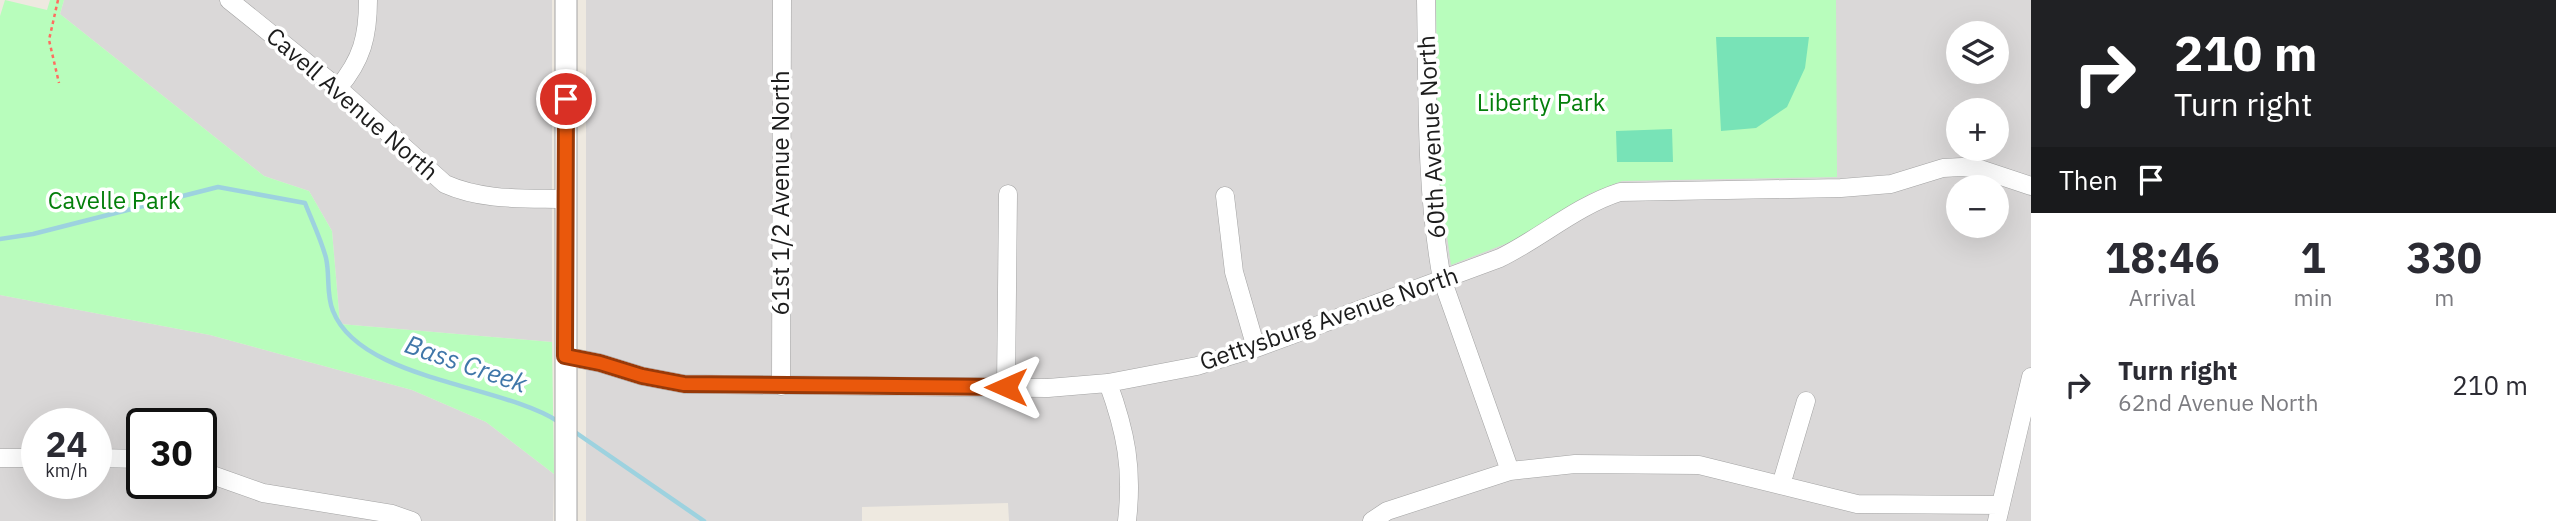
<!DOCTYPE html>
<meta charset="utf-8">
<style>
body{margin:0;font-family:"IBM Plex Sans",sans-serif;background:#f2f2f3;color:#2b2b33;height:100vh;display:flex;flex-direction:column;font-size:26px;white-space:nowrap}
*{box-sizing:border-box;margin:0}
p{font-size:23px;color:#7c7c81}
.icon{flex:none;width:38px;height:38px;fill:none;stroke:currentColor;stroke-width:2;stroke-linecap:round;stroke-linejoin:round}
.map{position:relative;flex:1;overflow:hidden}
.details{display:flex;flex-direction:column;background:#fff;width:525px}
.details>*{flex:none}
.guide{background:#202124;color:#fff;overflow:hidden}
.buttons{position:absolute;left:1946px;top:21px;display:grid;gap:14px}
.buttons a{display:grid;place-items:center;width:63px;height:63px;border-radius:50%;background:#fff;box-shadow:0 7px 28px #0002;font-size:35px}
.speed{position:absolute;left:21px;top:408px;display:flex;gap:14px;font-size:35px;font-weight:700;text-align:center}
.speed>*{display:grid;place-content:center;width:91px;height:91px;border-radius:50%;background:#fff;box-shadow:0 7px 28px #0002;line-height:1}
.speed small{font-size:18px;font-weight:400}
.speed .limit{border:4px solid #111;border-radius:10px;background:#fff;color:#111}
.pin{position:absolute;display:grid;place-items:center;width:60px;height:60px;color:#fff;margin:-30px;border:4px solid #fff;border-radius:50%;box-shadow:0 2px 7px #0007}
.me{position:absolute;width:77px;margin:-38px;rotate:270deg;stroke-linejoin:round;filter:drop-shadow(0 0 5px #0008)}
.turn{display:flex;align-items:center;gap:24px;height:147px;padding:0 28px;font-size:32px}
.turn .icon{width:91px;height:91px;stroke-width:2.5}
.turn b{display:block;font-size:49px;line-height:60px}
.then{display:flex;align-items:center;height:66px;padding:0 28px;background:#0003;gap:14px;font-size:26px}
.eta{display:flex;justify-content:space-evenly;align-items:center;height:119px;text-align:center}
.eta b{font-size:42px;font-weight:800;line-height:49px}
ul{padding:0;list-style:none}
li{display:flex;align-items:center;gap:21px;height:105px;padding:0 28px}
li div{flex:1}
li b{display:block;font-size:26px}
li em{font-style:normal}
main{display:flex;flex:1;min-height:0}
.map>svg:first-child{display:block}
.residential{fill:#dad8d8;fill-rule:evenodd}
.park{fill:#b8fdbc}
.pitch{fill:#78e3b7}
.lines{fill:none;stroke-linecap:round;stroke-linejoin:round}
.stream{stroke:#9dd2df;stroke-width:4.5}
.minor-casing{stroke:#a3a3a3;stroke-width:19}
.tertiary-casing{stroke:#a3a3a3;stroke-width:23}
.path{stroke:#ff6d60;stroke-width:2.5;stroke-dasharray:3.5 3.5;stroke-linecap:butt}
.minor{stroke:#fff;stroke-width:18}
.tertiary{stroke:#fff;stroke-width:21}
.route-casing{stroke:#983908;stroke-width:18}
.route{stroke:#ea580c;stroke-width:12}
.labels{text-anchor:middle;stroke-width:7;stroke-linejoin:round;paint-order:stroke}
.park-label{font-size:24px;fill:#047f0b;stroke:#fff}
.street-label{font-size:24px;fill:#1c1c1c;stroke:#fff}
.water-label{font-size:26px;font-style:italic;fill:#4077a9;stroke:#fff}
</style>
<main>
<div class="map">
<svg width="2031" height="521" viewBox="0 0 2031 521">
<rect width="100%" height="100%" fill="#eee9e0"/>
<path class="residential" d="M64,0H552V342L340,324L332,231L309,191L264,176L60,14Z
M586,0H2031V521H1009L1008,503L862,507V521H586ZM1958,33H1997V72H1958ZM1958,110H1997V149H1958ZM1958,187H1997V226H1958Z
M0,295L210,335L412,390L486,422L554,474L553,521H0ZM37,424H96V483H37ZM142,424H201V483H142Z"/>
<path class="park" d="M5,0L47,10L50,0H64L60,14L264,176L309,191L332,231L340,324L552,342L554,474L486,422L412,390L210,335L0,295V16Z
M1436,0H1836L1837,177L1622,181L1589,194L1523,237L1451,265L1438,170Z"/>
<path class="pitch" d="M1716,37H1809L1805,68L1787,107L1756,128L1721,131Z
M1672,129L1673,162H1617L1616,131Z"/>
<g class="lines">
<path class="stream" d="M0,239L33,234L218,187L305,203C312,221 321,239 326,258C330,275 326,295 333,311C360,380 501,384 559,422
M572,430L704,521"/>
<defs>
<path id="minor" d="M229,0L338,88L445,184C483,201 524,198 566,199
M1426,0C1428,93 1425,187 1442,279L1510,471
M338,88C362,60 368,36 368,0
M1225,196L1234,272L1256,348
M565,356L600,363L642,376L684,384L1048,388L1108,383L1197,366L1256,348L1500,258C1541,238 1576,206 1620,192L1841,188L1891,184L1943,168L1962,167L1980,169L2031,186
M1108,383C1126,432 1133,469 1127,521
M781,386L782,0
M1006,387L1008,194
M0,458H37
M96,458L142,459
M201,471L263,493L392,514L412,521
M1781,485L1806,401
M1372,521L1387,511L1510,471L1575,464L1699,465L1857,504L2000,505
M1997,521L2031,377"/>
<path id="tertiary" d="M566,0V521"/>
</defs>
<use href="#minor" class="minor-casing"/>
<use href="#tertiary" class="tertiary-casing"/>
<path class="path" d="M58,0L49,40L59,83"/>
<use href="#minor" class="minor"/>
<use href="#tertiary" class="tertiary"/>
</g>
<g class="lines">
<defs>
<path id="route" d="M566,99L565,356L600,363L642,376L684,384L1006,387"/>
</defs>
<use href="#route" class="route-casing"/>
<use href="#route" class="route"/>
</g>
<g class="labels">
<g class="park-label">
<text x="1541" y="111">Liberty Park</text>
<text x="114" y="209">Cavelle Park</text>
</g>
<g class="street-label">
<text transform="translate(352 104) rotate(41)" y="8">Cavell Avenue North</text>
<text transform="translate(1432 137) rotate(-93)" y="8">60th Avenue North</text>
<text transform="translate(781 193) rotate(-90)" y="8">61st 1/2 Avenue North</text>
<text transform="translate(1329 319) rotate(-19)" y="8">Gettysburg Avenue North</text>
</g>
<g class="water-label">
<text transform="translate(466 364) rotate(19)" y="9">Bass Creek</text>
</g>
</g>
</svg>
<div class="buttons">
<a><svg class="icon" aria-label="layers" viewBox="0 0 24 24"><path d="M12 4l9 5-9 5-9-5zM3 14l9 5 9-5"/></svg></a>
<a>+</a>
<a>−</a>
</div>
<div class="speed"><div>24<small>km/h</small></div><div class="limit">30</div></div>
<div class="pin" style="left:566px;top:99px;background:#d93025"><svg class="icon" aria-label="arrive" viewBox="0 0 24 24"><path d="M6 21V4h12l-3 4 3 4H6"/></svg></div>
<svg class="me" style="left:1006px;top:387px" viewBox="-20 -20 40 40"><path d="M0-17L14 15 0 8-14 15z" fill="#ea580c" stroke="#fff" stroke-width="4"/></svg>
</div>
<section class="details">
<div class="guide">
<div class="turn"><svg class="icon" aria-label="right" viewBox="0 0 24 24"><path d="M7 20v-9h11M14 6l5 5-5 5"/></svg><div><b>210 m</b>Turn right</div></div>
<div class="then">Then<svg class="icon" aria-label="arrive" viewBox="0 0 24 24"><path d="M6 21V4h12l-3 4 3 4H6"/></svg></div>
</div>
<div class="eta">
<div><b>18:46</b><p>Arrival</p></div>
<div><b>1</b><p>min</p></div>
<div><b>330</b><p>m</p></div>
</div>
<ul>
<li><svg class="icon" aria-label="right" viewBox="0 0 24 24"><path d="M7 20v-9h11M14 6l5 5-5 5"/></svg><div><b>Turn right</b><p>62nd Avenue North</p></div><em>210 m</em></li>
</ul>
</section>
</main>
